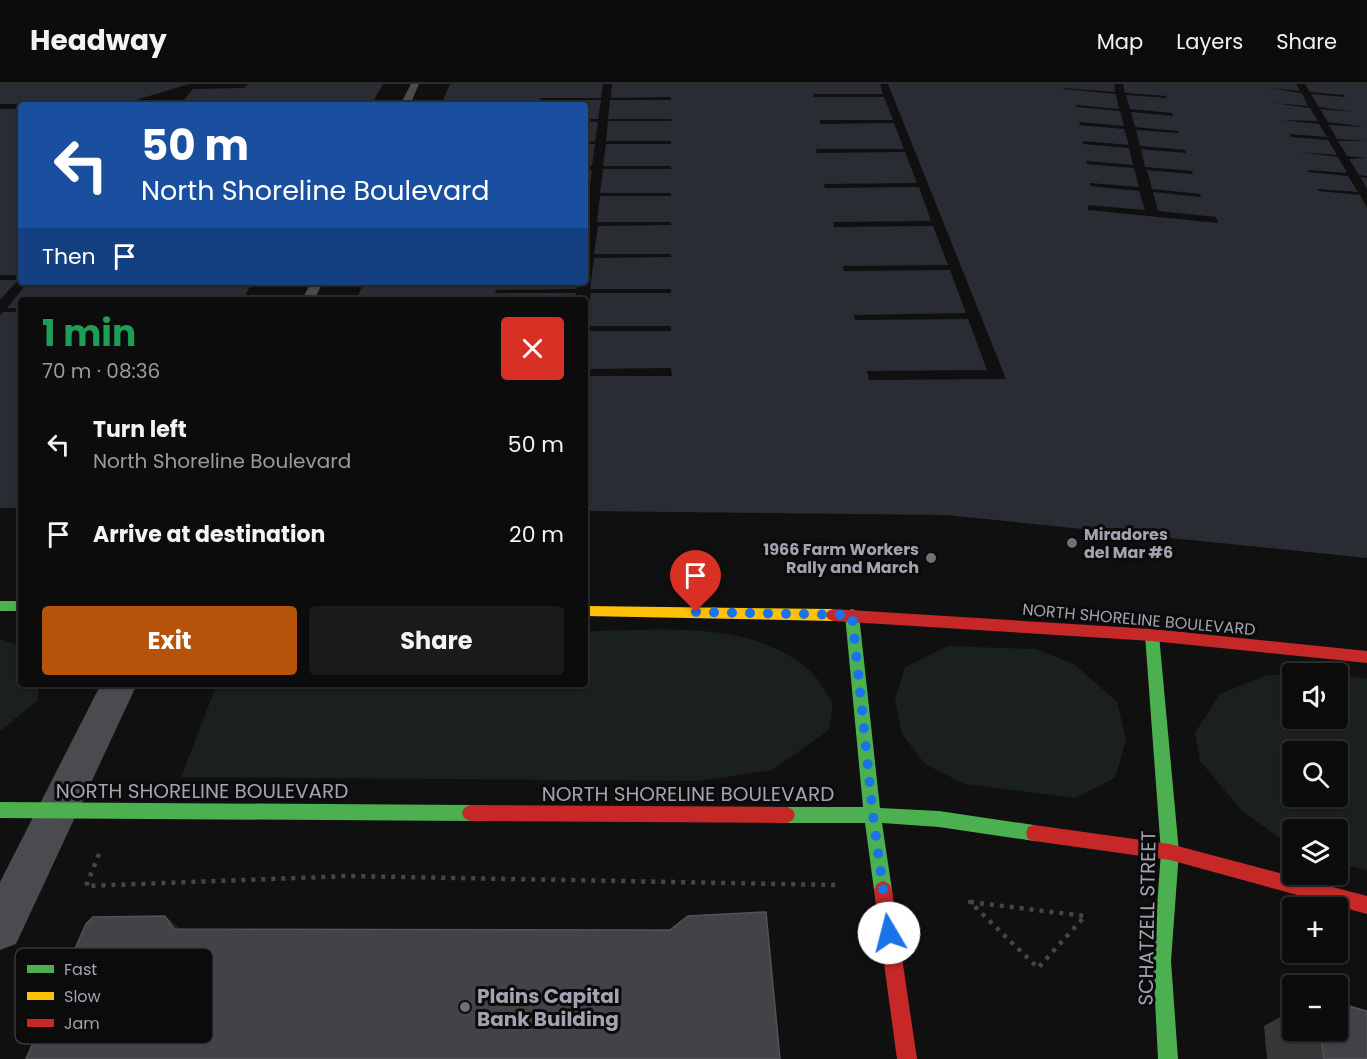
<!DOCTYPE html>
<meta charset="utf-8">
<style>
body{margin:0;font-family:Poppins,sans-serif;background:#1a1a1a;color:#f1f3f6;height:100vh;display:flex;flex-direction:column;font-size:22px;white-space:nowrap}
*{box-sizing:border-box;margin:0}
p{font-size:20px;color:#9a9b9d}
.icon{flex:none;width:33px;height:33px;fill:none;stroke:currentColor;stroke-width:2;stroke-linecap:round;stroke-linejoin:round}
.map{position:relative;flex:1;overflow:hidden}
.drawer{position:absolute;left:18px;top:213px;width:570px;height:390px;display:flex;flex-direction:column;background:#0c0c0c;border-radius:6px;box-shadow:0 2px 4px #0004,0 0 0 2px #2c2c2d}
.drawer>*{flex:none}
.hud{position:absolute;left:18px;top:18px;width:570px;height:183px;border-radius:6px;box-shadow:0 2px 4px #0004,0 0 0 2px #2c2c2d;background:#1a4fa0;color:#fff;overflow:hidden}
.tools{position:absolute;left:1282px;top:579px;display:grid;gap:12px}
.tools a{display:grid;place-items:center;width:66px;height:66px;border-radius:6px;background:#0c0c0c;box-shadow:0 2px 4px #0004,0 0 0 2px #2c2c2d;font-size:30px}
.pin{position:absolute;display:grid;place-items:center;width:51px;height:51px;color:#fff;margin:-62px -26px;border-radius:50% 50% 50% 0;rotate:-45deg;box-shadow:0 0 6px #0007}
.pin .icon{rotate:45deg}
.me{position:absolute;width:66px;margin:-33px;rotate:352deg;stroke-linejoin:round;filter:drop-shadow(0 0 4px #0008)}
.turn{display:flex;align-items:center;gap:21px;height:126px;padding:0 24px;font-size:27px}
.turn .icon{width:78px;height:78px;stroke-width:2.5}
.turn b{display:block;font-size:42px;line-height:51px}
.then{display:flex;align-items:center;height:57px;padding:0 24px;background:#0003;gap:12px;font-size:22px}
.round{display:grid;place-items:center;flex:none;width:63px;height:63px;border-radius:6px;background:#1a1a1a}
.headline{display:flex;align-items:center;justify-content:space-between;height:102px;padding:0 24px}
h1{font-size:36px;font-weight:700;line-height:45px;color:#1e9e55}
.action{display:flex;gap:12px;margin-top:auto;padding:12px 24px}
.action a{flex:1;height:69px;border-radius:6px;background:#b45309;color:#fff;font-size:24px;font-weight:700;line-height:69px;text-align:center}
.action a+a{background:#1a1a1a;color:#f1f3f6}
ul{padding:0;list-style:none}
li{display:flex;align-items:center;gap:18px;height:90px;padding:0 24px}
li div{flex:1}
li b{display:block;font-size:22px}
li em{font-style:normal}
header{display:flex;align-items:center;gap:36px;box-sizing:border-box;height:84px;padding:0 30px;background:#0c0c0c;border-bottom:2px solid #2c2c2d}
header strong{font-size:28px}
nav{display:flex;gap:33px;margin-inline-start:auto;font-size:21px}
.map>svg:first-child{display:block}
.green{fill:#1a201c;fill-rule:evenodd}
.water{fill:#292c33}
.pier{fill:#101010}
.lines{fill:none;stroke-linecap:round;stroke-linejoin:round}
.path{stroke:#46464a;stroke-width:4.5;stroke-dasharray:4 6;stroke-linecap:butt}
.lane{fill:#4a4a4f;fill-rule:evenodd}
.street{fill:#4a4a4f;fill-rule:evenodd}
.fast{fill:#4caf50;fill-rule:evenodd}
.slow{fill:#ffc107;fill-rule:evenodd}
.jam{fill:#c62828;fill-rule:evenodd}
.wall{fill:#37373a}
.shaded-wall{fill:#232324}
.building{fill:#434347;stroke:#525257;stroke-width:1.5}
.route{stroke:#1a73e8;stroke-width:10;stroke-dasharray:0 18}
.poi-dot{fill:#6f7078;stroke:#0b0b0c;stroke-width:2}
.labels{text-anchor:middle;stroke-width:6;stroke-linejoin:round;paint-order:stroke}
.poi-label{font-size:16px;font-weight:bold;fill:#a2a3b0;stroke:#0b0b0c;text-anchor:start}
.street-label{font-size:16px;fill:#a2a3b0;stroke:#0b0b0c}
.near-street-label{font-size:20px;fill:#a2a3b0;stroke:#0b0b0c}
.near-poi-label{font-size:20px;font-weight:bold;fill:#a2a3b0;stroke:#0b0b0c;text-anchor:start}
.key{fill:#0b0b0c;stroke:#38393d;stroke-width:1.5}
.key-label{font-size:16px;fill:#a2a3b0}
</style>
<header>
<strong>Headway</strong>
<nav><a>Map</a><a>Layers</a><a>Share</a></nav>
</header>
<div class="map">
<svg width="1367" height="975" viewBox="0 0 1367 975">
<rect width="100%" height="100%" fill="#101010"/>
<path class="green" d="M585,547C659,547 747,534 808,585C818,593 825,608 833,619L829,646L772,686L698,697L181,693L217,600H585Z
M0,555L14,560L21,566V600H38V616L0,647Z
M948,562L1035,565L1074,580L1117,618L1126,656L1115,694L1075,714L964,700L925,680L902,650L895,615L905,583Z
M1267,591H1293V634H1338V591L1367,595V786L1338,779V746H1293V763L1243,728L1200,677L1195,649L1220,610ZM1293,668H1338V712H1293Z"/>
<path class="water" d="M0,0H383L371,21H21V198H273L263,216H21V424H0Z
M450,0H1367V474L946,431L585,427V216H356L364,198H585V21H441Z"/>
<path class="pier" d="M189,0H248L244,4L193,5L180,21H21V25H0V20H123Z
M603,0H612L611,14L671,13V16H610L608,35H671V37H608L606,57H671V60H606L603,82H671V85H603L600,109H671V112H600L597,138H671V141L598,142L594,170H671V173L594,174L590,205H671V209H591L586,242H671V247H587L585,260V216H576V209H495L496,206L577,205L578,198H585V138L589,112H585V109L589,108L592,86L585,85V82H592L595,60H585V57H595L598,38L585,37V35H598L601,16H540L541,14H601Z
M880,0H888L1006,295L869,296L867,287L987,286L968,235L855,236L854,231L966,229L950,186L844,187L843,182L948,181L933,142L834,143L833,138L931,137L919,103L825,104L824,100L917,99L905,68L817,69L816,65H904L894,39L820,40V36H893L884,13H814L813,10H883Z
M1114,0H1123L1125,9L1166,12L1167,14L1126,11L1130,25L1172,29L1173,32L1131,28L1135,43L1178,47L1179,49L1136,46L1140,62L1185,66L1186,69L1141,65L1145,83L1192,87L1193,90L1147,86L1152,105L1200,110L1201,113L1153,108L1158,127L1216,133L1218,139L1088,126V121L1145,126L1139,107L1090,102V99L1139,103L1134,84L1087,80L1086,77L1133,81L1129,64L1083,60V57L1129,61L1124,45L1080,41L1079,38L1124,42L1120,27L1077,23L1076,21L1119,25L1116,10L1064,5L1063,4L1115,8Z
M1296,0H1305L1310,8L1344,11L1345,13L1311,10L1319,23L1355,28L1320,25L1328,38L1365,43L1329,41L1337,55L1367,57H1338L1347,72L1367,74L1349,75L1359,91L1367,92V94L1360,93L1367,105V124L1360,111L1319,107L1317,105L1358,108L1348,92L1309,88L1308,86L1347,89L1338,73L1298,68L1337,71L1328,56L1291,53L1289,50L1327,53L1319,40L1282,36L1318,37L1310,24L1273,19L1308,22L1302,9L1266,4L1300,7Z
M21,186V198H28L7,224H21V228H3L0,231V216L18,196H0V191H17Z
M253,198H273L263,216H242Z
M671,284L672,292H585V285Z"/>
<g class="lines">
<path class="path" d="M99,770L86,802L348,792L836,801
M970,818L1085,832L1038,884Z"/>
<path class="lane" d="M411,0H419L410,21H400Z
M311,198H323L314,216H302Z"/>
<path class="street" d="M101,600H137L16,860L0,866V798Z"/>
<path class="fast" d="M0,517H21V527H0Z
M852,525L857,527L859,531L880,724L939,727L1034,741L1040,743L1042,749L1040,755L1034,757L939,743L882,739L892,806L889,812L883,815L877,812L874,806L865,739H787L781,736L779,731L781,726L787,723H863L845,531L847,527Z
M1152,545L1157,547L1159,551L1179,768L1171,877L1178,975H1158L1153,877L1161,768L1145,551L1147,547Z
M0,718L470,721L476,724L478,729L476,734L470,737L0,734Z"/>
<path class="slow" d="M585,522L833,525L838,527L840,531L838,535L833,537L585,532Z"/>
<path class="jam" d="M833,525L1152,545L1367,567V579L1152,557L833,537L828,535L826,531L828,527Z
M470,721L787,723L793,726L795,731L793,736L787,739L470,737L464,734L462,729L464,724Z
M1034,741L1170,760L1367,812V830L1170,776L1034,757L1028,755L1026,749L1028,743Z
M883,797L889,800L892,806L917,975H897L874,806L877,800Z"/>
</g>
<path class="wall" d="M1293,926V946H1320L1367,975H1267L1264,942Z"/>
<path class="shaded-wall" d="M165,832L194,856L174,845Z"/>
<path class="building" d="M766,828L780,975H26L86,840L93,833L165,832L174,845L670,846L688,832Z
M1338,919L1367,927V975H1324L1320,946H1338Z"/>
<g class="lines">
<path class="route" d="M696,528L852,531L873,731L889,849"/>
</g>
<g class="poi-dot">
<circle cx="1072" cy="459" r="6"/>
<circle cx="931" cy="474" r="6"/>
<circle cx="465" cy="923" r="6"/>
</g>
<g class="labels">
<g class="poi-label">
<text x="1084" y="456">Miradores<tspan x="1084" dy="18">del Mar #6</tspan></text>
<text x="919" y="471" text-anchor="end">1966 Farm Workers<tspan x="919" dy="18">Rally and March</tspan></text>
</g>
<g class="street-label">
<text transform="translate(1139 535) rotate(5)" y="6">NORTH SHORELINE BOULEVARD</text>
</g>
<g class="near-street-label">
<text x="202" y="714">NORTH SHORELINE BOULEVARD</text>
<text x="688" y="717">NORTH SHORELINE BOULEVARD</text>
<text transform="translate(1147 834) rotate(-89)" y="7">SCHATZELL STREET</text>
</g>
<g class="near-poi-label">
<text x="477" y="919">Plains Capital<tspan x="477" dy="23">Bank Building</tspan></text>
</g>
</g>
<rect x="15" y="864" width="198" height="96" rx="9" class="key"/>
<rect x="27" y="881" width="27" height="8" fill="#4caf50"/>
<rect x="27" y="908" width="27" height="8" fill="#ffc107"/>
<rect x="27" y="935" width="27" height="8" fill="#c62828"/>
<g class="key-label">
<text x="64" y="891">Fast</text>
<text x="64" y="918">Slow</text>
<text x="64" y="945">Jam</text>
</g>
</svg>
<div class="tools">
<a><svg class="icon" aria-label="sound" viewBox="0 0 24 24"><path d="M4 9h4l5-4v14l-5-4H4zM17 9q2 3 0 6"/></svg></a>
<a><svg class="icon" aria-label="search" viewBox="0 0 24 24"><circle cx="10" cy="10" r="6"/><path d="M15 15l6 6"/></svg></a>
<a><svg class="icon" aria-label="layers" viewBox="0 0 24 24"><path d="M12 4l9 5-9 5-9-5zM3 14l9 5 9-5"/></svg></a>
<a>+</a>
<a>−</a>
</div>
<div class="pin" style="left:696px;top:528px;background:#d93025"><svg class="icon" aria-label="arrive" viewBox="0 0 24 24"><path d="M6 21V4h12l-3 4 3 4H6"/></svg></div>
<svg class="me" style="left:889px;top:849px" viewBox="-20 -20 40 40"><circle r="19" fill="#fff"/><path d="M0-13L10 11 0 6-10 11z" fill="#1a73e8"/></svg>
<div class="hud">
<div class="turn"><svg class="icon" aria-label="left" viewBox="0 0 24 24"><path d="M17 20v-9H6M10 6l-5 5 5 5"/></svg><div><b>50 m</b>North Shoreline Boulevard</div></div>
<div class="then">Then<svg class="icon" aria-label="arrive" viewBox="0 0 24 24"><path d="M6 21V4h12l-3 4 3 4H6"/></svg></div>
</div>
<section class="drawer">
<div class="headline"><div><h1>1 min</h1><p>70 m · 08:36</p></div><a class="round" style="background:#d93025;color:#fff"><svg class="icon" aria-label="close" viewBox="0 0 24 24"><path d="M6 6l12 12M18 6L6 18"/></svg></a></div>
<ul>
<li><svg class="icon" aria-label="left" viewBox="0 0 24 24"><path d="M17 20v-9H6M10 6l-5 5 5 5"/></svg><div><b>Turn left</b><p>North Shoreline Boulevard</p></div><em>50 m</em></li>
<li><svg class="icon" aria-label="arrive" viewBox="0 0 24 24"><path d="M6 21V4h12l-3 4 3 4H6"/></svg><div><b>Arrive at destination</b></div><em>20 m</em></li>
</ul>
<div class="action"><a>Exit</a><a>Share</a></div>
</section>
</div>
